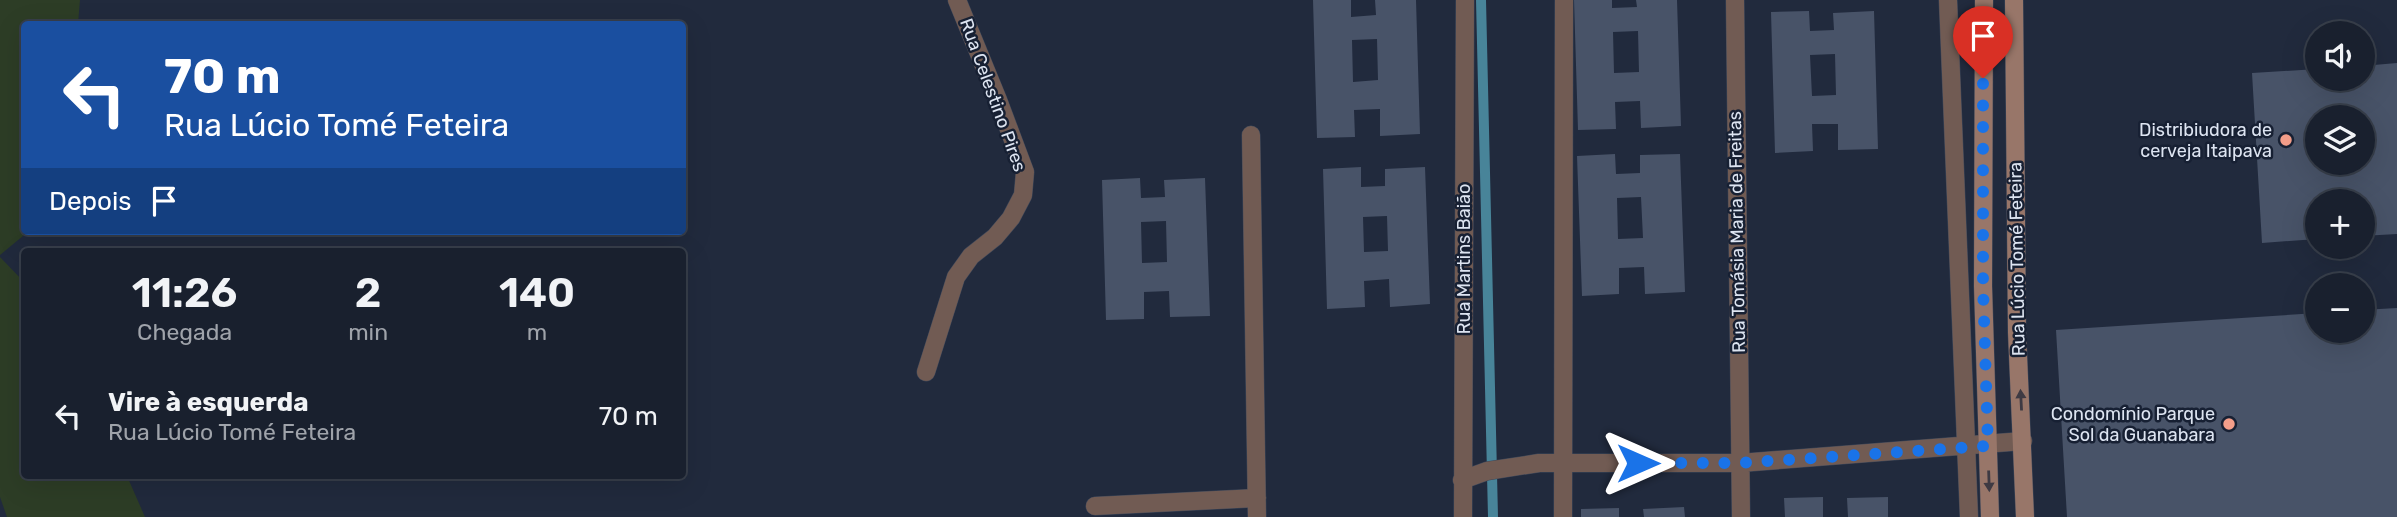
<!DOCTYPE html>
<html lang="pt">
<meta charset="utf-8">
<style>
body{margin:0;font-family:Rubik,sans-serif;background:#262d3a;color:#f1f3f6;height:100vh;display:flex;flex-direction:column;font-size:26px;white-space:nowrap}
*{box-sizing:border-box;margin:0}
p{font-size:23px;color:#9fa3aa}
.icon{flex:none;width:38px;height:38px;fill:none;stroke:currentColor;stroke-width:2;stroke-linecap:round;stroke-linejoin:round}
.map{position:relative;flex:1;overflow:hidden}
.drawer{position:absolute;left:21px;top:248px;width:665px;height:231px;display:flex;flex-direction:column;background:#19202e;border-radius:7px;box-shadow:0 7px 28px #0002,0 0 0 2px #373e4a}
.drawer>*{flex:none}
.banner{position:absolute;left:21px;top:21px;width:665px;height:214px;border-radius:7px;box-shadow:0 7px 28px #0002,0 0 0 2px #373e4a;background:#1a4fa0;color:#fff;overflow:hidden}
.fabs{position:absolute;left:2305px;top:21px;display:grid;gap:14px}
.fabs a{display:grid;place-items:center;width:70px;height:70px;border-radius:50%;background:#19202e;box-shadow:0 7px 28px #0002,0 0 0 2px #373e4a;font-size:35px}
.pin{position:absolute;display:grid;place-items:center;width:60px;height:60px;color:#fff;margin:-72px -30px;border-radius:50% 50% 50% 0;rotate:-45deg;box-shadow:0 0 7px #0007}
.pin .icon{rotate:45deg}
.me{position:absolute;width:77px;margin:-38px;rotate:90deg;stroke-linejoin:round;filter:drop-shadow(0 0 5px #0008)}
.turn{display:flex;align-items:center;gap:24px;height:147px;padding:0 28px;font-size:32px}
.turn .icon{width:91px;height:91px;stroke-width:2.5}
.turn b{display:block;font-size:49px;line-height:60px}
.then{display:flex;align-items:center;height:66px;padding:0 28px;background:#0003;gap:14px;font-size:26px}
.eta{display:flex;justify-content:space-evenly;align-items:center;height:119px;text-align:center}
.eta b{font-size:42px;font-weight:600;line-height:49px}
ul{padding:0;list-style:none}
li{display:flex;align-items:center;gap:21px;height:98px;padding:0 28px}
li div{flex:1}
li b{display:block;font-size:26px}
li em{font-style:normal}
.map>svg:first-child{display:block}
.green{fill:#2d3d26}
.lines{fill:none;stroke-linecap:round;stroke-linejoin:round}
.stream{stroke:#488499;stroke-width:10}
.building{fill:#485368;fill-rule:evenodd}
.minor-casing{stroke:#3f485a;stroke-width:19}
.secondary-casing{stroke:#3f485a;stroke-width:19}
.minor{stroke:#715b53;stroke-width:18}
.secondary{stroke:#987669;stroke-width:18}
.oneway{fill:#3e3a43}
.route{stroke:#1a73e8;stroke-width:12;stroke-dasharray:0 21.6}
.poi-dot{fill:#f49e8a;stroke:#172033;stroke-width:2.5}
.labels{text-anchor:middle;stroke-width:5;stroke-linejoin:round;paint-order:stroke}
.street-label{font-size:18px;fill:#dde4f1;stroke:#172033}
.poi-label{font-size:18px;fill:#dde4f1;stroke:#172033;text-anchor:end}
</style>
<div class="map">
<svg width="2397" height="517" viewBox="0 0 2397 517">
<rect width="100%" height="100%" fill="#212a3d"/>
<path class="green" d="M0,0H80L78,24H24V231H29L0,255Z
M0,257L24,282V476H127L145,517H7L0,497Z"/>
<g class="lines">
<path class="stream" d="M1481,0L1493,517"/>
</g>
<path class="building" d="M1313,0H1351V17L1376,15L1375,0H1416L1420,134L1380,136V109L1354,110L1355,137L1317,138ZM1377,39L1378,80L1353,82L1352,40Z
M1574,0H1612V8L1637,7L1636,0H1677L1681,126L1641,128L1640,101L1615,102L1616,129L1578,130ZM1638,31L1639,72L1614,73L1613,32Z
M1809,11L1810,31L1834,30L1833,13L1874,11L1878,149L1838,150V124H1812L1813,151L1775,153L1771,12ZM1835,54L1836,95L1812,96L1810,55Z
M2397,63V234L2362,236V201H2317V239L2262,243L2252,73L2317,69V79H2362V66ZM2317,117H2362V163H2317Z
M1615,154L1616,174L1640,173V155L1680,154L1685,292L1645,294L1644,267L1619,268V294L1582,296L1577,156ZM1641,197L1643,238L1618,239L1617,198Z
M1361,167V187L1385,186V169L1425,167L1430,304L1390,307L1389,279L1364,281L1365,307L1327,309L1323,169ZM1387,216L1388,251L1364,252L1363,217Z
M1140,178L1141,198L1165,197L1164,180L1205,178L1210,316L1170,317L1169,291L1144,292V319L1106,320L1102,180ZM1166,221L1167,262L1142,263L1141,222Z
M2397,308V517H2067L2056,330L2317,313V331H2362V310Z
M1823,497V517H1785L1784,498Z
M1888,497V517H1848L1847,498Z
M1684,507L1685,517H1644L1643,509Z
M1619,508V517H1581V509Z"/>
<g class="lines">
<defs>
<path id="minor" d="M1735,0L1741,517
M1948,0L1969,517
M1251,135L1257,517
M926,372L956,277L971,256L995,237L1011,218L1023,195L1025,172L998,100L957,0
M1462,480L1487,471L1539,463H1740L2023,441
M1095,506L1257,498
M1463,517L1465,0
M1563,517L1564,0"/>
<path id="secondary" d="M1984,0L1983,286L1990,517
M2014,0L2017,332L2025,517"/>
</defs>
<use href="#minor" class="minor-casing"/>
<use href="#secondary" class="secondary-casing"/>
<use href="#minor" class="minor"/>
<use href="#secondary" class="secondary"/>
</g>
<defs><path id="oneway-solid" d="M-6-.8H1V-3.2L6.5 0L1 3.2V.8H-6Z" transform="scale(1.75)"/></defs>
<g class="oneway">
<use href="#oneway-solid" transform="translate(2021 400) rotate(-93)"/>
<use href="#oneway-solid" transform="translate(1989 481) rotate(88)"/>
</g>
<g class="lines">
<path class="route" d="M1638,463H1740L1988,446L1983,286V78"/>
</g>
<g class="poi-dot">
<circle cx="2286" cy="140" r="7"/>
<circle cx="2229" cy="424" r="7"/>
</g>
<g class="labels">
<g class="street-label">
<text transform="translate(993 95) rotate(70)" y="6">Rua Celestino Pires</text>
<text transform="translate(1737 232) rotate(-91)" y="6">Rua Tomásia Maria de Freitas</text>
<text transform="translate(1464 259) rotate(-90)" y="6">Rua Martins Baião</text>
<text transform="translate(2017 259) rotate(-91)" y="6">Rua Lúcio Tomé Feteira</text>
</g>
<g class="poi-label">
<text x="2272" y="136">Distribiudora de<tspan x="2272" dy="21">cerveja Itaipava</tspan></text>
<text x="2215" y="420">Condomínio Parque<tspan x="2215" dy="21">Sol da Guanabara</tspan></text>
</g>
</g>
</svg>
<div class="fabs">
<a><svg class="icon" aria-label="sound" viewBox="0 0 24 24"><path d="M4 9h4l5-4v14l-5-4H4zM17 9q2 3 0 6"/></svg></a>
<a><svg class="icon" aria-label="layers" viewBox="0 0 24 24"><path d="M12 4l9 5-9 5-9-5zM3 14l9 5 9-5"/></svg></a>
<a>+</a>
<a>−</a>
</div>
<div class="pin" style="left:1983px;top:78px;background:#d93025"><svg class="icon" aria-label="arrive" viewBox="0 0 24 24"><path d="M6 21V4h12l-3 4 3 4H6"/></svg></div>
<svg class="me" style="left:1638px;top:463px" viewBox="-20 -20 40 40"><path d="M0-17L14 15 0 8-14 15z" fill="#1a73e8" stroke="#fff" stroke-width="4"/></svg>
<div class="banner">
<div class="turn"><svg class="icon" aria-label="left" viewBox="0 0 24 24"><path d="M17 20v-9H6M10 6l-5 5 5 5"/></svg><div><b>70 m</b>Rua Lúcio Tomé Feteira</div></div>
<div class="then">Depois<svg class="icon" aria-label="arrive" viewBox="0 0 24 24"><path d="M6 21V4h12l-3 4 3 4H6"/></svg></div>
</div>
<section class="drawer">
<div class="eta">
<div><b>11:26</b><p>Chegada</p></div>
<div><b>2</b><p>min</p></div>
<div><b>140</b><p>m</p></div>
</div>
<ul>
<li><svg class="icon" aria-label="left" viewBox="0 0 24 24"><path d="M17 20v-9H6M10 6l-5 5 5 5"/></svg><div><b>Vire à esquerda</b><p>Rua Lúcio Tomé Feteira</p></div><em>70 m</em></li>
</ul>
</section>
</div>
